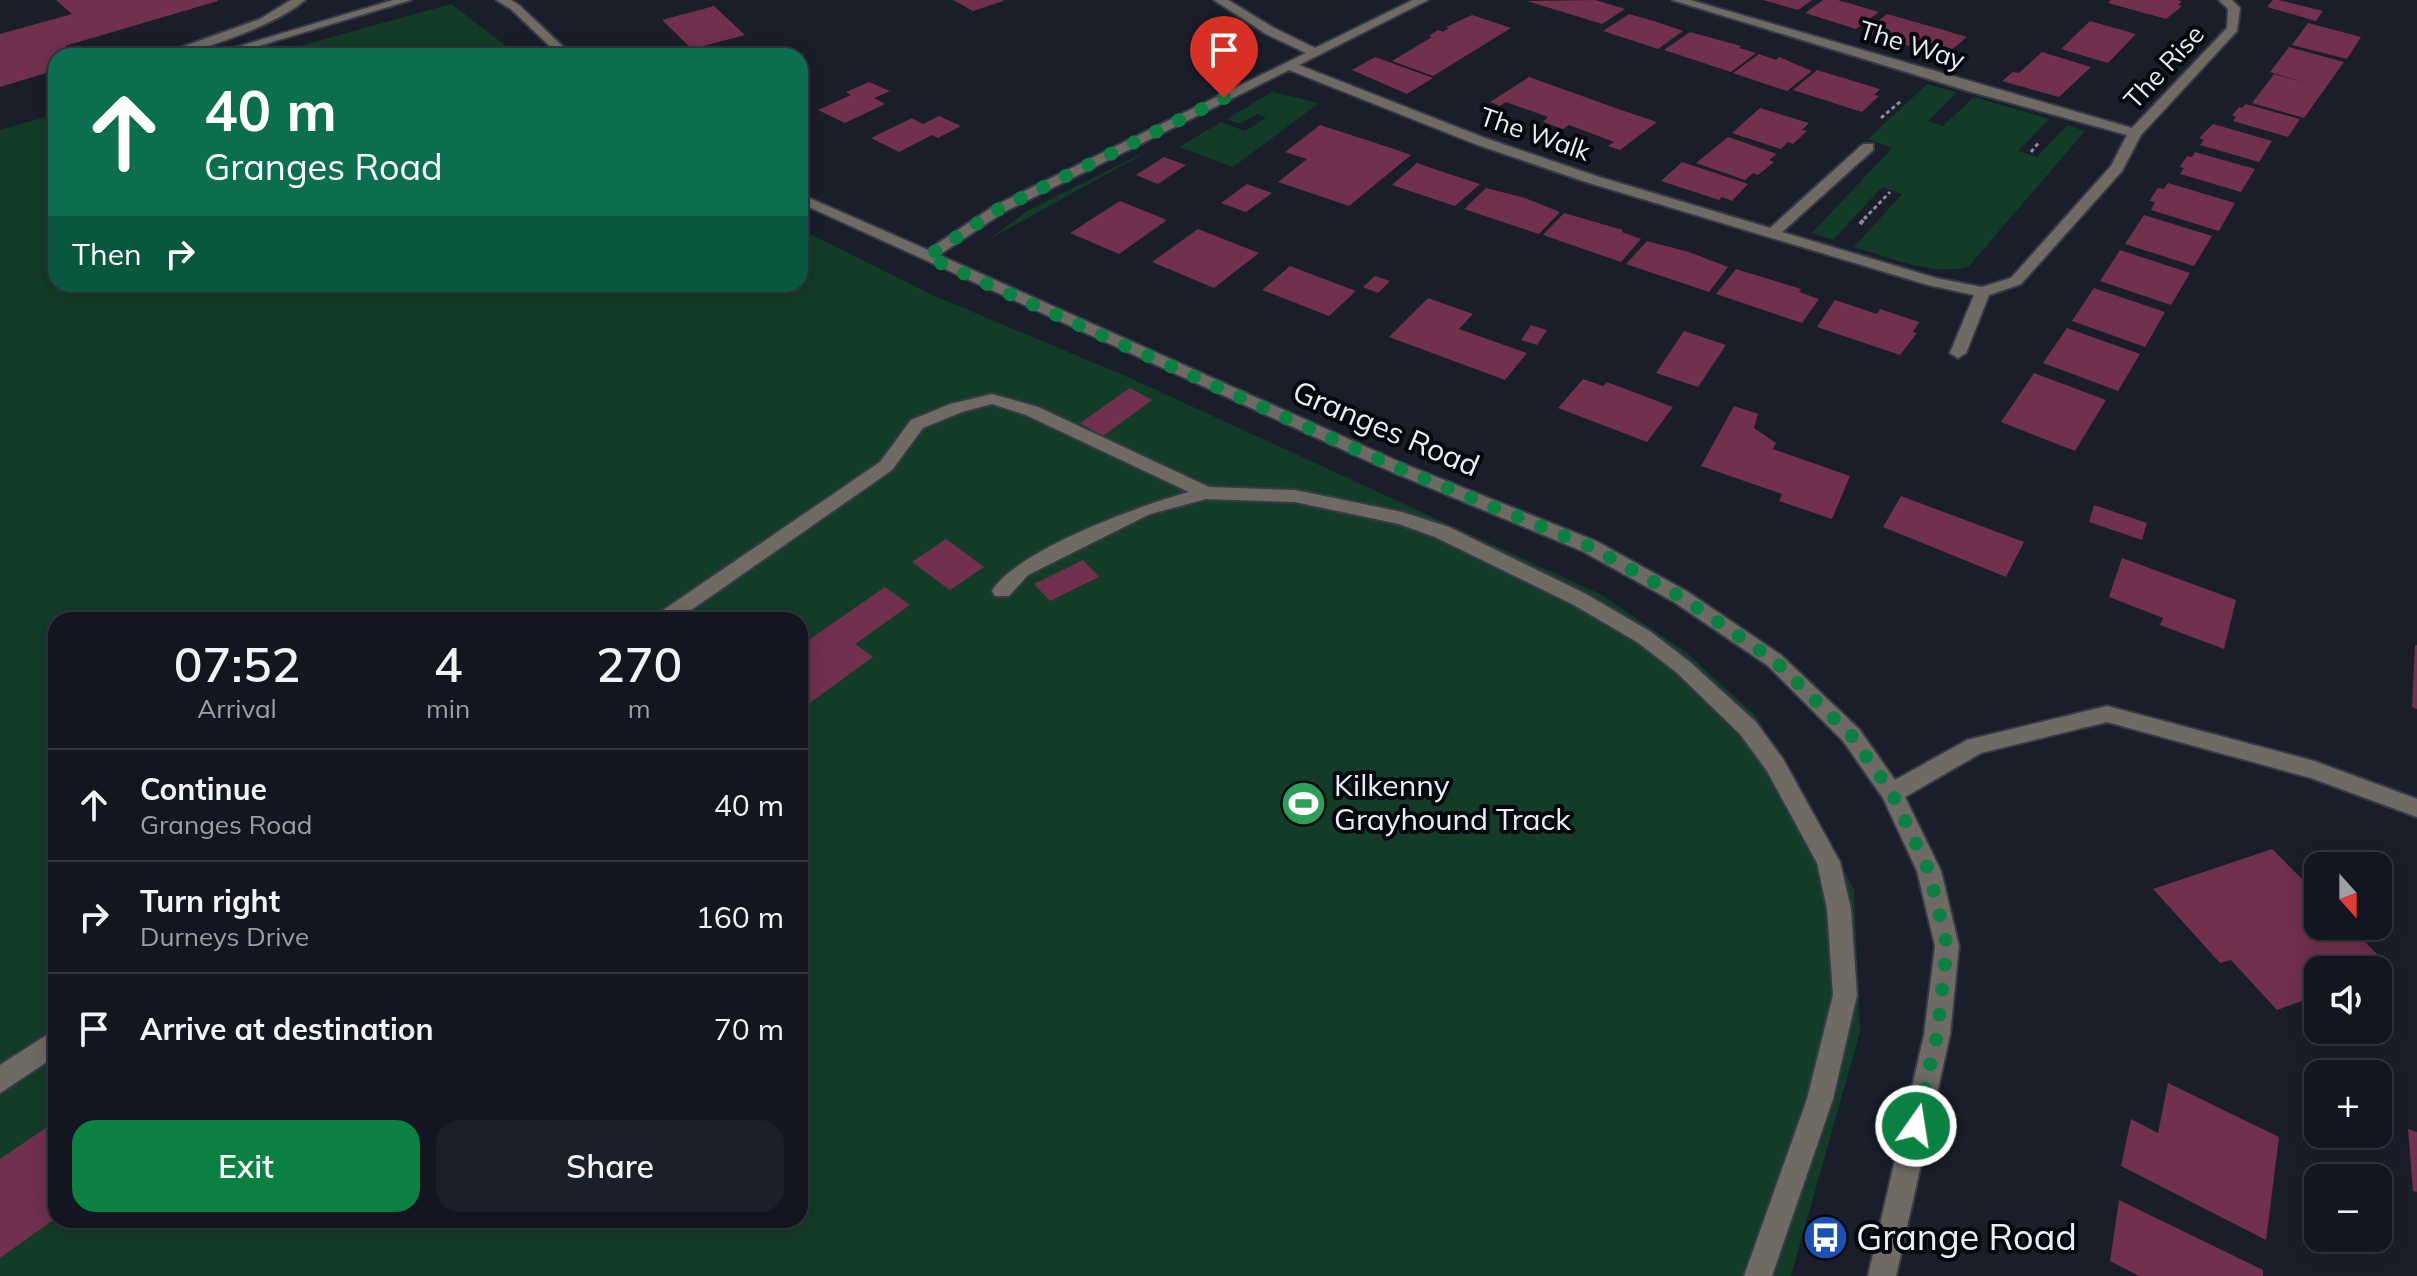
<!DOCTYPE html>
<meta charset="utf-8">
<style>
body{margin:0;font-family:Mulish,sans-serif;background:#1c1f29;color:#f1f3f6;height:100vh;display:flex;flex-direction:column;font-size:30px;white-space:nowrap}
*{box-sizing:border-box;margin:0}
p{font-size:26px;color:#9d9fa5}
.icon{flex:none;width:44px;height:44px;fill:none;stroke:currentColor;stroke-width:2;stroke-linecap:round;stroke-linejoin:round}
.map{position:relative;flex:1;overflow:hidden}
.panel{position:absolute;left:48px;top:612px;width:760px;height:616px;display:flex;flex-direction:column;background:#131620;border-radius:24px;box-shadow:0 4px 20px #0003,0 0 0 2px #32353e}
.panel>*{flex:none}
.banner{position:absolute;left:48px;top:48px;width:760px;height:244px;border-radius:24px;box-shadow:0 4px 20px #0003,0 0 0 2px #32353e;background:#0b6e4f;color:#fff;overflow:hidden}
.needle{width:52px;rotate:159deg}
.fabs{position:absolute;left:2304px;top:852px;display:grid;gap:16px}
.fabs a{display:grid;place-items:center;width:88px;height:88px;border-radius:16px;background:#131620;box-shadow:0 4px 20px #0003,0 0 0 2px #32353e;font-size:40px}
.pin{position:absolute;display:grid;place-items:center;width:68px;height:68px;color:#fff;margin:-82px -34px;border-radius:50% 50% 50% 0;rotate:-45deg;box-shadow:0 0 8px #0007}
.pin .icon{rotate:45deg}
.me{position:absolute;width:88px;margin:-44px;rotate:13deg;stroke-linejoin:round;filter:drop-shadow(0 0 6px #0008)}
.turn{display:flex;align-items:center;gap:28px;height:168px;padding:0 24px;font-size:36px}
.turn .icon{width:104px;height:104px;stroke-width:2.5}
.turn b{display:block;font-size:56px;line-height:68px}
.then{display:flex;align-items:center;height:76px;padding:0 24px;background:#0003;gap:16px;font-size:30px}
.eta{display:flex;justify-content:space-evenly;align-items:center;height:136px;text-align:center}
.eta b{font-size:48px;font-weight:600;line-height:56px}
.cta{display:flex;gap:16px;margin-top:auto;padding:16px 24px}
.cta a{flex:1;height:92px;border-radius:24px;background:#0b8043;color:#fff;font-size:32px;font-weight:600;line-height:92px;text-align:center}
.cta a+a{background:#1c1f29;color:#f1f3f6}
ul{padding:0;list-style:none}
li{display:flex;align-items:center;gap:24px;height:112px;padding:0 24px;border-top:2px solid #32353e}
li div{flex:1}
li b{display:block;font-size:30px}
li em{font-style:normal}
.map>svg:first-child{display:block}
.green{fill:#133c28;fill-rule:evenodd}
.building{fill:#70304e}
.lines{fill:none;stroke-linecap:round;stroke-linejoin:round}
.minor-casing{stroke:#363b47;stroke-width:4}
.path-far1{stroke:#888d97;stroke-width:3;stroke-dasharray:4 3;stroke-linecap:butt}
.path{stroke:#888d97;stroke-width:4;stroke-dasharray:5 3;stroke-linecap:butt}
.minor{fill:#6f6a64;fill-rule:evenodd}
.route{stroke:#0b8043;stroke-width:14;stroke-dasharray:0 25.2}
.labels{text-anchor:middle;stroke-width:8;stroke-linejoin:round;paint-order:stroke}
.far-street-label{font-size:26px;fill:#eaeef7;stroke:#06080e}
.street-label{font-size:30px;fill:#eaeef7;stroke:#06080e}
.poi-label{font-size:30px;fill:#eaeef7;stroke:#06080e;text-anchor:start}
.near-poi-label{font-size:36px;fill:#eaeef7;stroke:#06080e;text-anchor:start}
</style>
<div class="map">
<svg width="2417" height="1276" viewBox="0 0 2417 1276">
<rect width="100%" height="100%" fill="#191e2a"/>
<path class="green" d="M451,4L519,56H264Z
M1927,84L1957,92L1928,121L1943,126L1974,97L2049,119L2018,151L2037,157L2067,125L2085,131L1968,267C1929,276 1892,258 1854,247L1902,194L1882,187L1833,240L1812,233L1892,148L1868,139Z
M1272,92L1319,103L1233,167L1179,147L1221,122L1245,131L1266,118L1257,114L1240,124L1227,119Z
M56,114V284H800V229L935,296L1130,378L1602,595L1687,653L1756,716L1854,889L1860,1032L1791,1276H0V130ZM56,620H800V1220H56Z
M1159,145L988,240L1027,211Z"/>
<path class="building" d="M56,0H218V1L65,46L76,56H56V70L0,87V34L72,14Z
M953,0H1003V1L973,11Z
M1595,0L1625,9L1602,24L1527,1Z
M1763,0H1812L1798,10Z
M1823,0H1838L1879,12L1856,29L1805,13Z
M2111,0H2177L2182,1L2178,5L2182,6L2166,19L2108,3Z
M2273,0H2279L2323,11L2316,21L2267,7Z
M714,6L745,35L692,49L662,20Z
M1629,14L1654,21L1683,31L1658,49L1603,31Z
M1887,14L1940,29L1967,37L1944,56L1863,33Z
M1472,15L1511,28L1433,76L1392,61L1432,37L1429,36L1438,30L1443,32L1449,28L1446,27Z
M2090,21L2136,34L2108,63L2061,49Z
M2308,23L2361,37L2347,59L2292,45Z
M1690,32L1741,46L1739,48L1756,53L1731,72L1664,50Z
M786,46L805,55L762,56Z
M2289,47L2344,62L2304,118L2252,103L2274,74L2306,83L2270,72Z
M2042,52L2091,67L2059,97L2002,81L2013,72L2019,73Z
M1759,54L1776,60L1779,57L1812,71L1787,91L1733,73Z
M1375,57L1433,78L1407,94L1352,70Z
M1817,70L1880,89L1874,95L1879,96L1862,112L1793,90Z
M1529,77L1624,111L1657,122L1620,150L1608,146L1614,142L1569,125L1563,129L1543,122L1548,117L1506,102L1500,106L1490,102Z
M869,82L890,91L874,98L885,104L845,123L818,110L851,95L846,92Z
M2246,104L2300,119L2288,137L2233,121L2236,117L2232,115L2239,107L2242,108Z
M1760,108L1809,123L1802,130L1807,131L1793,144L1788,142L1781,149L1732,133Z
M939,116L961,126L938,138L932,135L899,152L871,138L912,118L923,124Z
M2213,124L2272,141L2259,162L2200,145L2204,140L2199,138Z
M1320,125L1391,148L1411,155L1349,206L1278,182L1307,159L1285,152Z
M1728,137L1777,154L1769,160L1774,162L1758,175L1753,173L1745,180L1696,163Z
M2195,152L2255,169L2241,192L2180,174L2184,168L2180,167L2187,156L2192,157Z
M1164,157L1186,165L1158,184L1136,175Z
M1682,162L1748,184L1732,201L1722,197L1719,200L1661,181Z
M1417,163L1446,173L1480,184L1455,206L1392,185Z
M2168,183L2235,203L2219,231L2151,210L2155,202L2149,201L2158,188L2164,189Z
M1247,184L1272,193L1246,212L1221,203Z
M1486,188L1525,198L1560,212L1539,234L1464,209Z
M1120,201L1167,220L1119,254L1070,233Z
M1564,213L1623,230L1622,232L1641,239L1621,262L1543,235Z
M2144,215L2212,236L2194,266L2125,244Z
M1198,229L1259,253L1214,288L1152,262Z
M1647,241L1689,252L1728,267L1709,292L1626,264Z
M2120,250L2190,273L2171,305L2100,281Z
M1290,266L1356,291L1329,316L1262,290Z
M1736,269L1801,289L1799,292L1819,299L1802,323L1716,294Z
M1375,276L1390,281L1378,293L1363,287Z
M2094,288L2165,312L2145,347L2072,321Z
M1428,298L1473,314L1459,329L1527,353L1505,380L1389,337Z
M1835,300L1877,314L1880,309L1919,322L1913,332L1917,333L1900,355L1817,327Z
M1531,325L1547,330L1537,345L1521,340Z
M2067,328L2140,354L2118,391L2043,363Z
M1684,331L1726,345L1698,387L1656,373Z
M2034,373L2106,400L2075,451L2001,422Z
M1583,379L1603,386L1607,382L1673,407L1647,442L1558,408Z
M1130,388L1152,400L1103,436L1080,423Z
M1734,406L1758,414L1754,428L1776,443L1773,449L1850,476L1832,519L1779,501L1782,494L1701,466Z
M1901,496L2024,542L2006,577L1883,527Z
M2094,505L2147,523L2142,540L2089,522Z
M946,539L984,567L950,590L912,562Z
M2122,558L2236,600L2224,649L2160,625L2163,618L2109,597Z
M1083,560L1099,577L1050,601L1034,584Z
M885,587L910,605L855,644L873,657L800,710V646Z
M2415,645H2417V709L2412,707Z
M2272,849L2318,895V926H2349L2392,969L2378,974V970H2318V995L2277,1010L2231,960L2220,963L2153,889Z
M2168,1083L2279,1137L2266,1240L2121,1166L2131,1119L2158,1133Z
M56,1121V1218L0,1258V1159Z
M2408,1129L2417,1132V1192L2413,1191Z
M2119,1200L2263,1270V1276H2139L2110,1261Z"/>
<g class="lines">
<defs>
<path id="minor" d="M291,0H305C278,24 193,56 157,56L260,19Z
M393,0H411L226,56H207Z
M496,0H511L519,5L573,56H560L511,9Z
M1214,0H1228L1274,28L1315,48L1413,0H1428L1299,65L1485,138L1596,176L1770,228L1863,144H1873V150L1782,232L1936,278L1982,287L2011,278L2111,166L2127,135L1968,91L1672,0H1690L2132,128L2227,28L2228,9L2219,0H2232L2240,8L2237,31L2141,135L2122,171L2021,284L1989,295L1966,353L1958,358L1950,353L1974,295L1928,285L1586,182L1475,144L1289,70L1004,212L939,255L1404,464L1596,541L1688,592L1781,655L1859,729L1895,780L1967,740L2107,706L2314,761L2417,799V817L2311,778L2107,722L1981,753L1905,797L1941,871L1959,946L1950,1035L1896,1276H1868L1924,1035L1935,946L1917,871L1883,798L1843,741L1767,665L1674,602L1582,551L1392,472L800,203V194L928,250L994,206L1306,53L1266,34Z
M56,87V95L51,94V88Z
M992,394L1038,407L1209,487L1295,490L1402,512L1449,527L1586,594L1651,632L1690,662L1756,722L1783,759L1840,862L1851,909L1857,995L1833,1099L1772,1276H1744L1807,1099L1833,995L1827,909L1817,863L1767,771L1740,734L1676,672L1637,642L1572,604L1435,537L1399,524L1295,502L1206,499L1150,514L1028,575L1009,596H995L992,591C1017,550 1141,505 1189,492L1026,415L992,404L962,412L923,428L892,470L677,620H653L656,615L880,462L911,420L950,404Z
M56,1029V1056L0,1093V1065Z"/>
</defs>
<use href="#minor" class="minor-casing"/>
<path class="path-far1" d="M1881,118L1901,101
M2031,152L2040,141
M1864,219L1890,192"/>
<path class="path" d="M1860,224L1866,217"/>
<use href="#minor" class="minor"/>
</g>
<g class="lines">
<path class="route" d="M1224,98L999,209L927,257L1398,468L1589,546L1681,597L1774,660L1851,735L1892,793L1929,871L1947,946L1937,1035L1916,1126"/>
</g>
<defs>
<symbol id="stadium-disc" viewBox="-11 -11 22 22"><circle r="9.5" fill="#2e9e5b" stroke="#06080e"/><path d="M0-5a6.5 5 0 1 0 0 10a6.5 5 0 1 0 0-10ZM-3.5-1.8h7v3.6h-7Z" fill="#fff"/></symbol>
<symbol id="bus-disc" viewBox="-11 -11 22 22"><circle r="9.5" fill="#1a4fb4" stroke="#06080e"/><path d="M-5-6H5V4H4V6H2V4H-2V6H-4V4H-5ZM-3.5-4V0h7V-4ZM-3.5 1.2v1.5H-2V1.2ZM2 1.2v1.5H3.5V1.2Z" fill="#fff"/></symbol>
</defs>
<g fill-rule="evenodd">
<use href="#stadium-disc" x="1278" y="778" width="51" height="51"/>
<use href="#bus-disc" x="1800" y="1212" width="51" height="51"/>
</g>
<g class="labels">
<g class="far-street-label">
<text transform="translate(1912 45) rotate(17)" y="9">The Way</text>
<text transform="translate(2164 67) rotate(-47)" y="9">The Rise</text>
<text transform="translate(1535 134) rotate(19)" y="9">The Walk</text>
</g>
<g class="street-label">
<text transform="translate(1386 429) rotate(23)" y="10">Granges Road</text>
</g>
<g class="poi-label">
<text x="1334" y="796">Kilkenny<tspan x="1334" dy="34">Grayhound Track</tspan></text>
</g>
<g class="near-poi-label">
<text x="1856" y="1250">Grange Road</text>
</g>
</g>
</svg>
<div class="fabs">
<a><svg class="needle" viewBox="-14 -14 28 28"><path d="M0-13l5 13h-10z" fill="#e53935"/><path d="M0 13l5-13h-10z" fill="#9d9fa5"/></svg></a>
<a><svg class="icon" aria-label="sound" viewBox="0 0 24 24"><path d="M4 9h4l5-4v14l-5-4H4zM17 9q2 3 0 6"/></svg></a>
<a>+</a>
<a>−</a>
</div>
<div class="pin" style="left:1224px;top:98px;background:#d93025"><svg class="icon" aria-label="arrive" viewBox="0 0 24 24"><path d="M6 21V4h12l-3 4 3 4H6"/></svg></div>
<svg class="me" style="left:1916px;top:1126px" viewBox="-20 -20 40 40"><circle r="17" fill="#0b8043" stroke="#fff" stroke-width="3"/><path d="M0-11L8 9 0 5-8 9z" fill="#fff"/></svg>
<div class="banner">
<div class="turn"><svg class="icon" aria-label="ahead" viewBox="0 0 24 24"><path d="M12 20V5M6 11l6-6 6 6"/></svg><div><b>40 m</b>Granges Road</div></div>
<div class="then">Then<svg class="icon" aria-label="right" viewBox="0 0 24 24"><path d="M7 20v-9h11M14 6l5 5-5 5"/></svg></div>
</div>
<section class="panel">
<div class="eta">
<div><b>07:52</b><p>Arrival</p></div>
<div><b>4</b><p>min</p></div>
<div><b>270</b><p>m</p></div>
</div>
<ul>
<li><svg class="icon" aria-label="ahead" viewBox="0 0 24 24"><path d="M12 20V5M6 11l6-6 6 6"/></svg><div><b>Continue</b><p>Granges Road</p></div><em>40 m</em></li>
<li><svg class="icon" aria-label="right" viewBox="0 0 24 24"><path d="M7 20v-9h11M14 6l5 5-5 5"/></svg><div><b>Turn right</b><p>Durneys Drive</p></div><em>160 m</em></li>
<li><svg class="icon" aria-label="arrive" viewBox="0 0 24 24"><path d="M6 21V4h12l-3 4 3 4H6"/></svg><div><b>Arrive at destination</b></div><em>70 m</em></li>
</ul>
<div class="cta"><a>Exit</a><a>Share</a></div>
</section>
</div>
